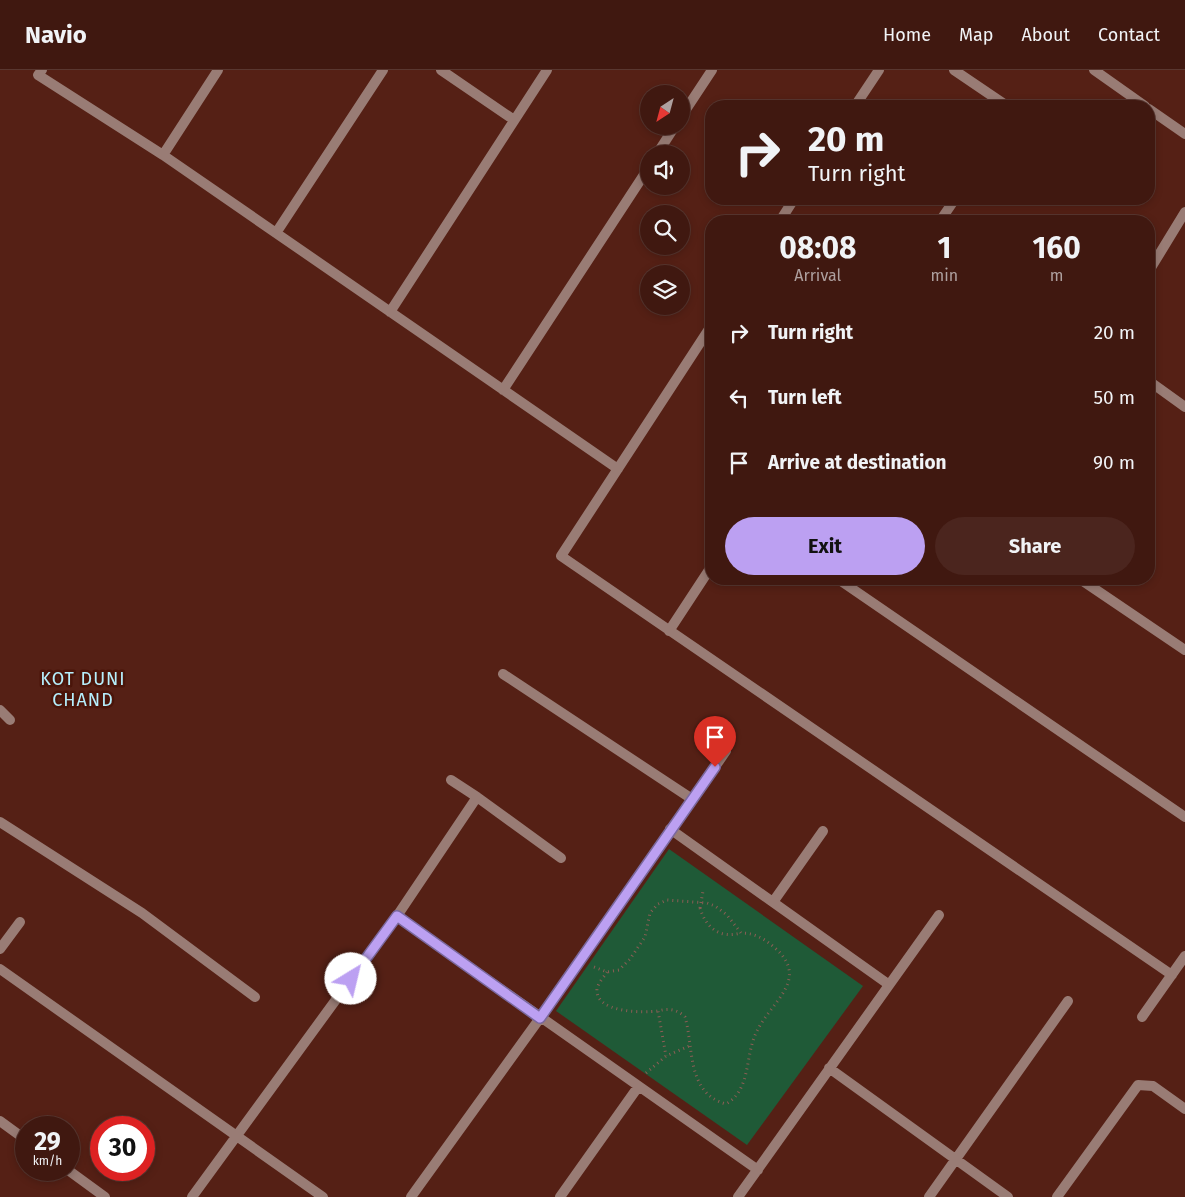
<!DOCTYPE html>
<style>
body{margin:0;font-family:"Fira Sans",sans-serif;background:#4b251e;color:#f1f3f6;height:100vh;display:flex;flex-direction:column;font-size:19px;white-space:nowrap}
*{box-sizing:border-box;margin:0}
p{font-size:16px;color:#aea09f}
.icon{flex:none;width:28px;height:28px;fill:none;stroke:currentColor;stroke-width:2;stroke-linecap:round;stroke-linejoin:round}
.map{position:relative;flex:1;overflow:hidden}
.side{position:absolute;left:705px;top:145px;width:450px;height:370px;display:flex;flex-direction:column;background:#401810;border-radius:20px;box-shadow:0 2px 8px #0003,0 0 0 1px #593730}
.side>*{flex:none}
.banner{position:absolute;left:705px;top:30px;width:450px;height:105px;border-radius:20px;box-shadow:0 2px 8px #0003,0 0 0 1px #593730;background:#401810;color:#f1f3f6;overflow:hidden}
.needle{width:32px;rotate:216deg}
.tools{position:absolute;left:640px;top:15px;display:grid;gap:10px}
.tools a{display:grid;place-items:center;width:50px;height:50px;border-radius:50%;background:#401810;box-shadow:0 2px 8px #0003,0 0 0 1px #593730;font-size:25px}
.speed{position:absolute;left:15px;top:1046px;display:flex;gap:10px;font-size:25px;font-weight:700;text-align:center}
.speed>*{display:grid;place-content:center;width:65px;height:65px;border-radius:50%;background:#401810;box-shadow:0 2px 8px #0003,0 0 0 1px #593730;line-height:1}
.speed small{font-size:12px;font-weight:400}
.speed .limit{border:8px solid #d22;background:#fff;color:#111}
.pin{position:absolute;display:grid;place-items:center;width:42px;height:42px;color:#fff;margin:-51px -21px;border-radius:50% 50% 50% 0;rotate:-45deg;box-shadow:0 0 5px #0007}
.pin .icon{rotate:45deg}
.me{position:absolute;width:55px;margin:-28px;rotate:36deg;stroke-linejoin:round;filter:drop-shadow(0 0 4px #0008)}
.turn{display:flex;align-items:center;gap:18px;height:105px;padding:0 20px;font-size:22px}
.turn .icon{width:65px;height:65px;stroke-width:2.5}
.turn b{display:block;font-size:35px;line-height:42px}
.eta{display:flex;justify-content:space-evenly;align-items:center;height:85px;text-align:center}
.eta b{font-size:30px;font-weight:700;line-height:35px}
.action{display:flex;gap:10px;margin-top:auto;padding:10px 20px}
.action a{flex:1;height:58px;border-radius:30px;background:#bca0f2;color:#111;font-size:20px;font-weight:700;line-height:58px;text-align:center}
.action a+a{background:#4b251e;color:#f1f3f6}
ul{padding:0;list-style:none}
li{display:flex;align-items:center;gap:15px;height:65px;padding:0 20px}
li div{flex:1}
li b{display:block;font-size:19px}
li em{font-style:normal}
header{display:flex;align-items:center;gap:30px;box-sizing:border-box;height:70px;padding:0 25px;background:#401810;border-bottom:1px solid #593730}
header strong{font-size:24px}
nav{display:flex;gap:28px;margin-inline-start:auto;font-size:18px}
.map>svg:first-child{display:block}
.green{fill:#1f5a37}
.lines{fill:none;stroke-linecap:round;stroke-linejoin:round}
.path{stroke:#8a5e55;stroke-width:3;stroke-dasharray:1 4;stroke-linecap:butt}
.minor{stroke:#997c75;stroke-width:10}
.path-bridge{stroke:#8a5e55;stroke-width:3;stroke-dasharray:1 4;stroke-linecap:butt}
.route-casing{stroke:#7a689d;stroke-width:12}
.route{stroke:#bca0f2;stroke-width:9}
.labels{text-anchor:middle;stroke-width:5;stroke-linejoin:round;paint-order:stroke}
.quarter-label{font-size:18px;letter-spacing:1px;fill:#b6effc;stroke:#4a150a}
</style>
<header>
<strong>Navio</strong>
<nav><a>Home</a><a>Map</a><a>About</a><a>Contact</a></nav>
</header>
<div class="map">
<svg width="1185" height="1127" viewBox="0 0 1185 1127">
<rect width="100%" height="100%" fill="#552015"/>
<path class="green" d="M669,779L863,916L747,1075L556,941Z"/>
<g class="lines">
<path class="path" d="M700,838C706,858 720,869 741,863
M594,897L607,902L619,900L630,889L645,867L650,843L658,834L667,830L707,833L715,836L727,845L741,863C755,863 765,869 775,878C811,910 770,932 756,963C745,986 751,1020 726,1034C686,1023 694,977 685,947C677,939 668,938 658,941L666,986
M607,902C604,907 598,913 597,919C595,943 643,943 658,941
M646,1003L666,986L689,976"/>
<path class="minor" d="M42,0L38,5L163,85L618,399
M441,0L514,50
M954,0L1007,36
M1094,0L1145,36
M855,36L879,0
M1149,39L1185,64
M681,47L712,0
M657,84L675,56
M163,85L218,0
M780,151L794,129
M940,151L955,129
M276,163L383,0
M1149,201L1185,142
M390,242L547,0
M711,256L561,486L1172,905
M1149,311L1185,337
M503,320L649,97
M838,509L1185,747
M1080,509L1185,580
M669,561L711,497
M503,604L692,729
M0,640L10,650
M451,710L477,727L397,846L758,1100
M477,727L561,788
M0,752L142,843L255,927
M670,759L888,914
M773,832L823,761
M0,879L20,852
M0,899L323,1127
M1142,947L1185,886
M829,998L1008,1127
M0,1051L26,1070
M68,1100L105,1127
M192,1127L397,846
M411,1127L540,948L726,681
M560,1127L638,1017
M738,1127L939,845
M929,1127L1068,931
M1057,1127L1138,1015L1153,1016L1185,1039"/>
<path class="path-bridge" d="M700,838L703,821"/>
</g>
<g class="lines">
<defs>
<path id="route" d="M351,909L397,846L540,948L715,697"/>
</defs>
<use href="#route" class="route-casing"/>
<use href="#route" class="route"/>
</g>
<g class="labels">
<g class="quarter-label">
<text x="83" y="615">KOT DUNI<tspan x="83" dy="21">CHAND</tspan></text>
</g>
</g>
</svg>
<div class="tools">
<a><svg class="needle" viewBox="-14 -14 28 28"><path d="M0-13l5 13h-10z" fill="#e53935"/><path d="M0 13l5-13h-10z" fill="#aea09f"/></svg></a>
<a><svg class="icon" aria-label="sound" viewBox="0 0 24 24"><path d="M4 9h4l5-4v14l-5-4H4zM17 9q2 3 0 6"/></svg></a>
<a><svg class="icon" aria-label="search" viewBox="0 0 24 24"><circle cx="10" cy="10" r="6"/><path d="M15 15l6 6"/></svg></a>
<a><svg class="icon" aria-label="layers" viewBox="0 0 24 24"><path d="M12 4l9 5-9 5-9-5zM3 14l9 5 9-5"/></svg></a>
</div>
<div class="speed"><div>29<small>km/h</small></div><div class="limit">30</div></div>
<div class="pin" style="left:715px;top:697px;background:#d93025"><svg class="icon" aria-label="arrive" viewBox="0 0 24 24"><path d="M6 21V4h12l-3 4 3 4H6"/></svg></div>
<svg class="me" style="left:351px;top:909px" viewBox="-20 -20 40 40"><circle r="19" fill="#fff"/><path d="M0-13L10 11 0 6-10 11z" fill="#bca0f2"/></svg>
<div class="banner">
<div class="turn"><svg class="icon" aria-label="right" viewBox="0 0 24 24"><path d="M7 20v-9h11M14 6l5 5-5 5"/></svg><div><b>20 m</b>Turn right</div></div>
</div>
<section class="side">
<div class="eta">
<div><b>08:08</b><p>Arrival</p></div>
<div><b>1</b><p>min</p></div>
<div><b>160</b><p>m</p></div>
</div>
<ul>
<li><svg class="icon" aria-label="right" viewBox="0 0 24 24"><path d="M7 20v-9h11M14 6l5 5-5 5"/></svg><div><b>Turn right</b></div><em>20 m</em></li>
<li><svg class="icon" aria-label="left" viewBox="0 0 24 24"><path d="M17 20v-9H6M10 6l-5 5 5 5"/></svg><div><b>Turn left</b></div><em>50 m</em></li>
<li><svg class="icon" aria-label="arrive" viewBox="0 0 24 24"><path d="M6 21V4h12l-3 4 3 4H6"/></svg><div><b>Arrive at destination</b></div><em>90 m</em></li>
</ul>
<div class="action"><a>Exit</a><a>Share</a></div>
</section>
</div>
